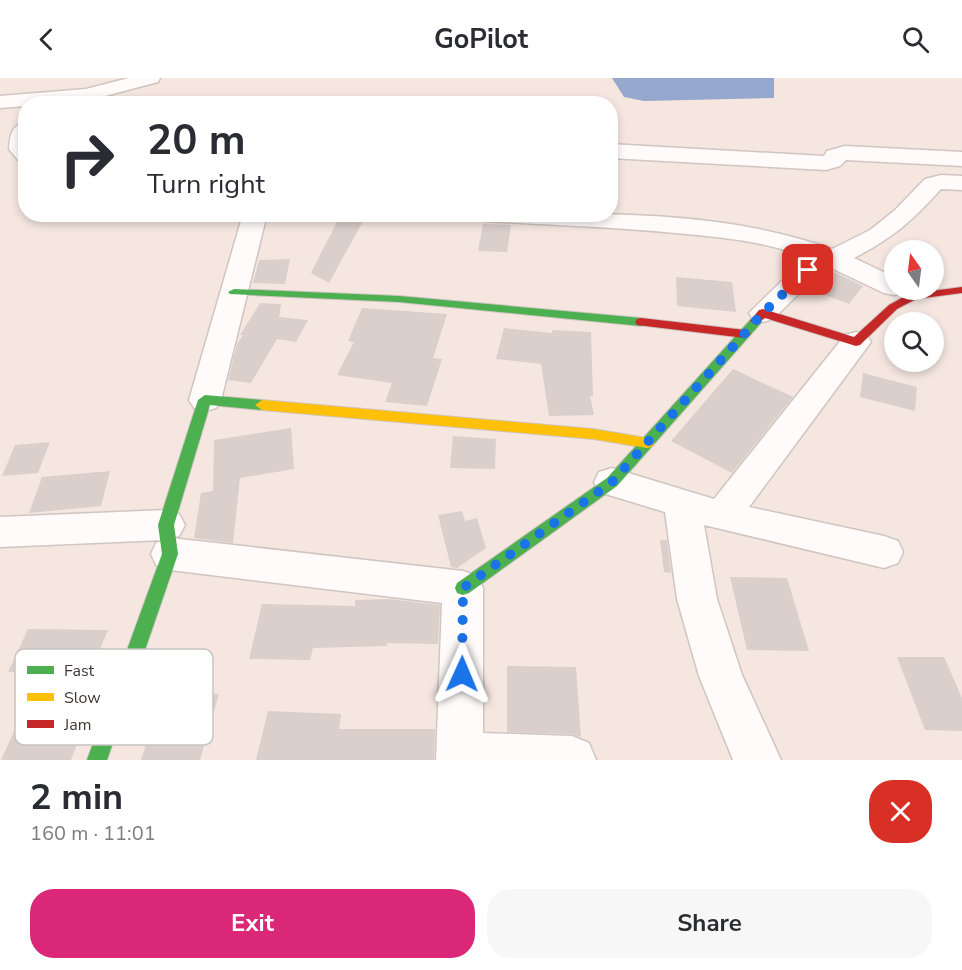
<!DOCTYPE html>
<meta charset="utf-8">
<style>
body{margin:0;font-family:"Nunito Sans",sans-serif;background:#f7f7f7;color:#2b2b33;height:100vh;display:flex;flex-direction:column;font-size:22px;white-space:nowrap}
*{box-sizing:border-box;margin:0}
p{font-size:20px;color:#7c7c81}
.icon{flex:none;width:33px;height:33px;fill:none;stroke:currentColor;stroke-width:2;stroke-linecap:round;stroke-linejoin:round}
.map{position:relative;height:682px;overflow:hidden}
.details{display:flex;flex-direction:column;background:#fff;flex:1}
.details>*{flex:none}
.guide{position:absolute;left:18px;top:18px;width:600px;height:126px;border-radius:24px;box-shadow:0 3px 9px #0003;background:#fff;color:#2b2b33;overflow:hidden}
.needle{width:39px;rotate:346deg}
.tools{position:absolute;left:884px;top:162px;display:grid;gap:12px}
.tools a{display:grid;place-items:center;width:60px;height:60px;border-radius:50%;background:#fff;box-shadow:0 3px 9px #0003;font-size:30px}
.pin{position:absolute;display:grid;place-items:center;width:51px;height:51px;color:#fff;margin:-26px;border-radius:12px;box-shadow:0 3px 9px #0006}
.me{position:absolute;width:66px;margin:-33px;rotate:1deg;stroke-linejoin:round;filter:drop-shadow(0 0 4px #0008)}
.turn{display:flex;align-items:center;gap:21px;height:126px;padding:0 30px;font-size:27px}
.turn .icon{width:78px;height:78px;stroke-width:2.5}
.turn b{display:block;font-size:42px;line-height:51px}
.round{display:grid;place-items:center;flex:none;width:63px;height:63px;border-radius:24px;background:#f7f7f7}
.summary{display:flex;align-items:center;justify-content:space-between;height:102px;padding:0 30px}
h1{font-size:36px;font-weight:700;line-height:45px}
.button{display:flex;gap:12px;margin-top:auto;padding:12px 30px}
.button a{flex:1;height:69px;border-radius:24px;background:#db2777;color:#fff;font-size:24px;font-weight:700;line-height:69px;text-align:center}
.button a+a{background:#f7f7f7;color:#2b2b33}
header{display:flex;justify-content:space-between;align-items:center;height:78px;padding:0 30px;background:#fff;font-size:27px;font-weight:700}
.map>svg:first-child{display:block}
.water{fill:#96a8ce}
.building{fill:#dacfca}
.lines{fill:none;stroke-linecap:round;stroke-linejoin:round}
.street-casing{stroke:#d0c5c0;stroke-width:3}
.fast-casing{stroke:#d0c5c0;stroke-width:2}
.slow-casing{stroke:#d0c5c0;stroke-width:2}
.jam-casing{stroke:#d0c5c0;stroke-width:2}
.street{fill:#fefbfa;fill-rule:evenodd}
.fast{fill:#4caf50;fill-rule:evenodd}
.slow{fill:#ffc107;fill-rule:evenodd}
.jam{fill:#c62828;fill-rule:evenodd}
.route{stroke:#1a73e8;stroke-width:10;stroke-dasharray:0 18}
.key{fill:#fff;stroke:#c6c3c1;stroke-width:1.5}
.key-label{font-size:16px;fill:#403631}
</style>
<header><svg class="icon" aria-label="back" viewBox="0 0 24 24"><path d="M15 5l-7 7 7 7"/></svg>GoPilot<svg class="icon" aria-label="search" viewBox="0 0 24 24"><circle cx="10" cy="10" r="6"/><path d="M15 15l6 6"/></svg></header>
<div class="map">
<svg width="962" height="682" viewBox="0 0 962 682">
<rect width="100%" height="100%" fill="#f5e6e0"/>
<path class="water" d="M612,0H774V20L644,23L624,19Z"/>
<path class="building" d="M341,136H367L329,205L311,195Z
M483,146L511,147L507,174L478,173Z
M290,181L285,206L253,205L259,182Z
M834,194L863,208L849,226L817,214Z
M676,199L732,204L736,234L677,228Z
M260,225L281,226L279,239L308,242L296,264L277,261L251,305L228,302L237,266L243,257H240Z
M362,230L447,236L433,280L442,281L427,328L385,324L392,305L337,297L354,264L348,263Z
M504,250L552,255V252L591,254L593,318H590L594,337L549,338L541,286L496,281Z
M733,291L793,319L732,395L671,363Z
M863,295L917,309L915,333L860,319Z
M291,350L294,391L240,400L233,465L194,460L201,415L213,413L214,362Z
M453,358L496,361L495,391L450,390Z
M50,364L38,395L2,398L15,367Z
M110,393L101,428L29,435L42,399Z
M462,433L465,443L477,440L486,470L457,490L451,489L438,437Z
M660,462H667L671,495L664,494Z
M730,499L787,500L809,573L747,572Z
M389,521L440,527L438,566L387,565V568L313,570L310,582L249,581L262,526L355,528V522Z
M28,551L108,552L80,620L94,621L71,682H1L40,595L8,594Z
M897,579H944L962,620V653L925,652Z
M507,588L576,589L581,659L572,656L507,654Z
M163,614L219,616L200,682H141Z
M268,633L341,636L339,651H435L434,682H256Z"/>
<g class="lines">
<defs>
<path id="street" d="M129,0H160L158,4L86,23L26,26V28L0,30V18L86,11Z
M26,44V84L18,82L9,71C10,58 11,47 26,44Z
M610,66L824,78L827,73L845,68L962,74V88L846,82L840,88L826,92L610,80Z
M941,97L962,98V112L941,111C911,144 894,159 854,180L894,199V212H906L904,215L894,217L884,215L827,188L773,241L763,244L753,241L749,235L806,179C765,163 720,159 675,155C613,149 550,147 487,143L478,141L475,136C596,136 716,130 832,171L870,152L894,133L925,101Z
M243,136H267L221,322L216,330L205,333L194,330L189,322Z
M856,254L867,257L871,264L749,429L884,458L898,463L903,474L898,485L884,490L704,447L717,521L742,597L781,682H733L699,598L677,521L665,434L599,414L594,404L599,394L612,390L714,421L845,257Z
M166,432L179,436L185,447L179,458L171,460L463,493L477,498L483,510V655L572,658L589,665L596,682H436L442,525L170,492L156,487L151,476L156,465L164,462L0,469V439Z"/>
<path id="fast" d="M234,211L399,218L641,240L647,244L641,248L399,224L230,216L228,214Z
M756,239L762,243L760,246L617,408L469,515L463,517L457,515L455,510L457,505L607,400L752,240Z
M205,317L262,322L269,327L262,332L210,327L174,447L178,476L107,682H87L162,476L158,447L198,322Z"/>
<path id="slow" d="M262,322L593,351L647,360L652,361L654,365L652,369L647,370L593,361L262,332L255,327Z"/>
<path id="jam" d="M962,209V215L916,221L897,231L860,267L856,268L765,240L756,247L750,243L759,232L763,231L854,259L889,227L909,216Z
M641,240L745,252L751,256L745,260L637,247L635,244L637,241Z"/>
</defs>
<use href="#street" class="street-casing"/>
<use href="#fast" class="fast-casing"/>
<use href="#slow" class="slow-casing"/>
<use href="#jam" class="jam-casing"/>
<use href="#street" class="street"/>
<use href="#fast" class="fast"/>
<use href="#slow" class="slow"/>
<use href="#jam" class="jam"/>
</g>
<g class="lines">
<path class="route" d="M462,596L463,510L612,404L763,235L808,192"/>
</g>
<rect x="15" y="571" width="198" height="96" rx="9" class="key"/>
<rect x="27" y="588" width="27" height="8" fill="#4caf50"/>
<rect x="27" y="615" width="27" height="8" fill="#ffc107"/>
<rect x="27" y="642" width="27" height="8" fill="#c62828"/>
<g class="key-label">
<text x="64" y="598">Fast</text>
<text x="64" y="625">Slow</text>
<text x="64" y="652">Jam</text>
</g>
</svg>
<div class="tools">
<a><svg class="needle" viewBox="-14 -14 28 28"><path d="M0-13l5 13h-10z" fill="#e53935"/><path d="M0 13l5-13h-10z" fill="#7c7c81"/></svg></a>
<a><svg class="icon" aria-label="search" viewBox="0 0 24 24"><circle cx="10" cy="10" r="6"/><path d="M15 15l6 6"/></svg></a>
</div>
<div class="pin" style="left:808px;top:192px;background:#d93025"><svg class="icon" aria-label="arrive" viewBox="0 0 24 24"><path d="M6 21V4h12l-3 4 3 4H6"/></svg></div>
<svg class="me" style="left:462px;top:596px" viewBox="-20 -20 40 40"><path d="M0-17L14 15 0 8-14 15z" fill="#1a73e8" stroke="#fff" stroke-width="4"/></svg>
<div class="guide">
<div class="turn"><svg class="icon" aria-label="right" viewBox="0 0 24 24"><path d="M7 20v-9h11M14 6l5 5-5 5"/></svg><div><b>20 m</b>Turn right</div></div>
</div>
</div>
<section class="details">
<div class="summary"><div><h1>2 min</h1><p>160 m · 11:01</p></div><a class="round" style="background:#d93025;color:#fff"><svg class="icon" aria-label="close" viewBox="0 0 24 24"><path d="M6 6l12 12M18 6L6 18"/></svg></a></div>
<div class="button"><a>Exit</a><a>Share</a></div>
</section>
